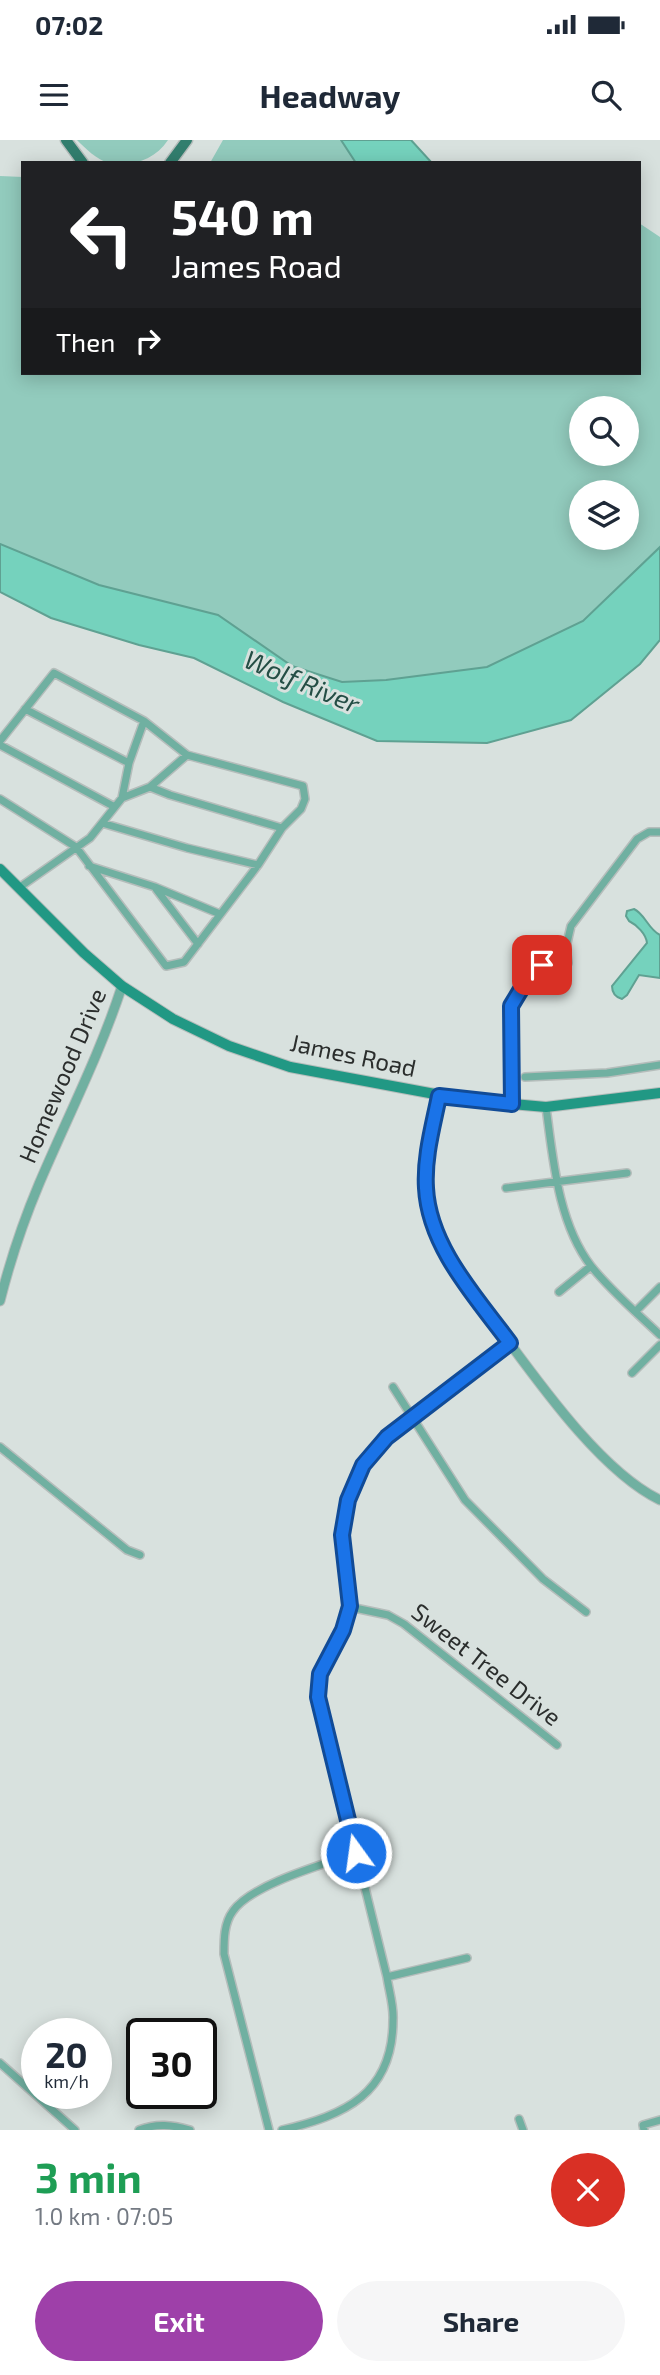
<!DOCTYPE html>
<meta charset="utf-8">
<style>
body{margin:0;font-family:"Exo 2",sans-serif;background:#f6f6f7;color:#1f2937;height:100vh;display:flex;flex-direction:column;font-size:26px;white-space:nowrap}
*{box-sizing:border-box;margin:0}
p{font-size:23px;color:#747a83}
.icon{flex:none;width:38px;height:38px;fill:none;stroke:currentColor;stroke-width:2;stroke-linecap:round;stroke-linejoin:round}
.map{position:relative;height:1990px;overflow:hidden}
.panel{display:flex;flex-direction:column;background:#fff;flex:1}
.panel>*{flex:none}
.hud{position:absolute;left:21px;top:21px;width:620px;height:214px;border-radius:0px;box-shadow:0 4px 18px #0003;background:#202124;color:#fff;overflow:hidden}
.buttons{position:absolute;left:569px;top:256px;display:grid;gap:14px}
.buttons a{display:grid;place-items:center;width:70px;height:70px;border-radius:50%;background:#fff;box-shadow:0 4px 18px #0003;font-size:35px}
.speed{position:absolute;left:21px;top:1878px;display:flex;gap:14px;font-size:35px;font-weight:700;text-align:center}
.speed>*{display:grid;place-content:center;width:91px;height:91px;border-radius:50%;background:#fff;box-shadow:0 4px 18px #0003;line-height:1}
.speed small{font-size:18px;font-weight:400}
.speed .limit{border:4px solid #111;border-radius:10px;background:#fff;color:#111}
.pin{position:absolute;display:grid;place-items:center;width:60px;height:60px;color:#fff;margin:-30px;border-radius:14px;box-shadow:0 4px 10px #0006}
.me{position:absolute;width:77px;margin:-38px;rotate:346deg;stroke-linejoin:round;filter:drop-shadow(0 0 5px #0008)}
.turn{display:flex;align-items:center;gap:24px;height:147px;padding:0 35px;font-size:32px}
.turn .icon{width:91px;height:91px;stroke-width:2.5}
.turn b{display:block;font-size:49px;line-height:60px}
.then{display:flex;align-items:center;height:66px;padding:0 35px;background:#0003;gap:14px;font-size:26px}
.round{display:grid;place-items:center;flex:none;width:74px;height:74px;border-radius:37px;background:#f6f6f7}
.headline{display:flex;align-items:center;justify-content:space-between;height:119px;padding:0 35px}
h1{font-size:42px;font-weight:700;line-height:52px;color:#1e9e55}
.action{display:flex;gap:14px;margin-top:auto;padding:14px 35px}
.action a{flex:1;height:80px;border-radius:42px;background:#9e40a9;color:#fff;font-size:28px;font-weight:700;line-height:80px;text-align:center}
.action a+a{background:#f6f6f7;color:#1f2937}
.status{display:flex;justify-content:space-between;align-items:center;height:49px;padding:0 35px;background:#fff;direction:ltr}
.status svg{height:19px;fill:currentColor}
header{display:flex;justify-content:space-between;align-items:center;height:91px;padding:0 35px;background:#fff;font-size:32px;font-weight:700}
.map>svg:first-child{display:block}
.green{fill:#92cbbd;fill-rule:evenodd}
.water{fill:#75d2bd;stroke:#5fa192;stroke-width:2}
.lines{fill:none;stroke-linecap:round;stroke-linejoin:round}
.minor-casing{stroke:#b5bdbb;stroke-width:10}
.tertiary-casing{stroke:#b5bdbb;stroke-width:11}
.secondary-casing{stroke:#b5bdbb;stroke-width:12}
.primary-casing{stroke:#b5bdbb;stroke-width:13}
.minor{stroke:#70b0a1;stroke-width:7}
.tertiary{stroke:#70b0a1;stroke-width:9}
.secondary{stroke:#219884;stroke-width:10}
.primary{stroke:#327e6e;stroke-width:10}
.route-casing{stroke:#114b97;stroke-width:18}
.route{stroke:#1a73e8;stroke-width:12}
.labels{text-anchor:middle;stroke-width:6;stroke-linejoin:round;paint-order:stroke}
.street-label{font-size:24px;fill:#2b2e2d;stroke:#d8e1de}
.water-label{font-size:26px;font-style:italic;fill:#244e45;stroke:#d8e1de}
</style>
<div class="status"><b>07:02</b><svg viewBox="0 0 49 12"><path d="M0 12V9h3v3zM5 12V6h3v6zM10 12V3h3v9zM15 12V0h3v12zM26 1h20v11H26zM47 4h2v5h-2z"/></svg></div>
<header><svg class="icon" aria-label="menu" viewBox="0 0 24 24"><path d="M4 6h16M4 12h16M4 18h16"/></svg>Headway<svg class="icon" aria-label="search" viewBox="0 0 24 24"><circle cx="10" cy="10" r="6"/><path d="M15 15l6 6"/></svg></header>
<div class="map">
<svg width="660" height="1990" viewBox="0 0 660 1990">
<rect width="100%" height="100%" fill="#d8e1de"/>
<path class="green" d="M77,0H168C155,20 132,27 109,23C97,20 85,8 77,0Z
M223,0H341L356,23H210Z
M0,36L23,37V233H639V83L660,97V407L583,481L487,527L386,540L342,542L292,526L218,475L99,445L0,404ZM581,268H626V313H581ZM581,352H626V397H581Z"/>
<path class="water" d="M341,0H411L432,23H356Z
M0,404L99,445L218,475L292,526L342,542L386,540L487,527L583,481L660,407V500L640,524L571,580L487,603L377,601L283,562L194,518L139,505L51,478L0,452Z
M634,769C645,774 648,789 660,795V838L639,835L627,855L622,859C615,857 612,853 612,846L647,803C646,794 637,785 629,781L626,776L627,771Z"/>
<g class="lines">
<defs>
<path id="minor" d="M25,569L129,623
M0,601L54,533L144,581L187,615L303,646L305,659L301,669L282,688L258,725L184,822L166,826L76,707L0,659
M0,605L113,666
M150,647L170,655L282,688
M122,658L150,647L187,615
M102,683L187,708L258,725
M89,726L155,747L220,774
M20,747L90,698L122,658L129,623L144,581
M156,749L198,804
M525,937L607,933L660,925
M511,964V866L523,846L542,825L559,833H563L568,823L566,807L571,786L637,699L649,692H660
M546,967C553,1019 558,1083 591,1126C611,1151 637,1173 660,1195
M506,1048L627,1033
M559,1152L591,1126
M636,1171L660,1147
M632,1233L660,1205
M393,1247L465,1360L543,1439L586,1472
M0,1307L127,1410L140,1415
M350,1467L388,1475L404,1484L557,1605
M387,1837L467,1818
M0,1923L75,1990
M519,1979L523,1990
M139,1990C157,1983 172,1985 190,1990
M269,1990L224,1814C224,1799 224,1783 233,1771C252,1744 325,1724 356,1713
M282,1990C345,1975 393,1954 393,1880C394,1866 389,1851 387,1837L318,1557L320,1534L343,1490L350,1467L342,1395L348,1360L363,1325L387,1297L510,1203
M644,1990L643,1985L660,1980"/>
<path id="tertiary" d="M439,956C431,996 419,1037 431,1077C442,1117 473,1153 497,1186C537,1240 600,1331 660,1360
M0,1161C10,1121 23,1082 39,1044C67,978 100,914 122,846"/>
<path id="secondary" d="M0,729L84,813L122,846L173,879L229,906L290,927L467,960L546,967L660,953"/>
<path id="primary" d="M66,0L83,23
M170,23L187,0"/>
</defs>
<use href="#minor" class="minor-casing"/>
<use href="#tertiary" class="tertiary-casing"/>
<use href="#secondary" class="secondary-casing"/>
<use href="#primary" class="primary-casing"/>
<use href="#minor" class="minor"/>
<use href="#tertiary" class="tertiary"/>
<use href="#secondary" class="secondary"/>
<use href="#primary" class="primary"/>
</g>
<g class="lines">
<defs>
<path id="route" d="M356,1713L318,1557L320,1534L343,1490L350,1466L342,1395L348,1360L363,1325L387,1297L510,1203C476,1157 429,1107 426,1048C424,1017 433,986 439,956L512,964L511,866L523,846L542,825"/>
</defs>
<use href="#route" class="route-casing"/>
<use href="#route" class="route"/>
</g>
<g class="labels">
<g class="street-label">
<text transform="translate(353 916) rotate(12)" y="8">James Road</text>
<text transform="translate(63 936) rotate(-67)" y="8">Homewood Drive</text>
<text transform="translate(486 1525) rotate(38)" y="8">Sweet Tree Drive</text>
</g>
<g class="water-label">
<text transform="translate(302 542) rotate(23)" y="9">Wolf River</text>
</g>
</g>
</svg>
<div class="buttons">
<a><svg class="icon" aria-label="search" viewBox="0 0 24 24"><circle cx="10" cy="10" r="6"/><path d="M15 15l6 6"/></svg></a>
<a><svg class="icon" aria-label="layers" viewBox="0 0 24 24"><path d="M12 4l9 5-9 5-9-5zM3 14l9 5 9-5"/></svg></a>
</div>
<div class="speed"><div>20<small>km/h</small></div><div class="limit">30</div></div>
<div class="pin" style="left:542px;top:825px;background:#d93025"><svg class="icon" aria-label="arrive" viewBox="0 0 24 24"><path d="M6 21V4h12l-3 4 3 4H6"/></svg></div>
<svg class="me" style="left:356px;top:1713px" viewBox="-20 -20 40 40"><circle r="17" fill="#1a73e8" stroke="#fff" stroke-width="3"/><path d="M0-11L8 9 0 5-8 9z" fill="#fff"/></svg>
<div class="hud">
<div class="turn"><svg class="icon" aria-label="left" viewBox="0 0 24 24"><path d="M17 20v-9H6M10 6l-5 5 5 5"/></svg><div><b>540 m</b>James Road</div></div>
<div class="then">Then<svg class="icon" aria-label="right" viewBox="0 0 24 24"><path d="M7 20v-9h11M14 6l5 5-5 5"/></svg></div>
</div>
</div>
<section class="panel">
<div class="headline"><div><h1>3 min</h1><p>1.0 km · 07:05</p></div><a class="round" style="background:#d93025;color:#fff"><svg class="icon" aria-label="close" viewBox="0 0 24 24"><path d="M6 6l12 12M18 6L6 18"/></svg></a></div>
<div class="action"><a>Exit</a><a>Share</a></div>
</section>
